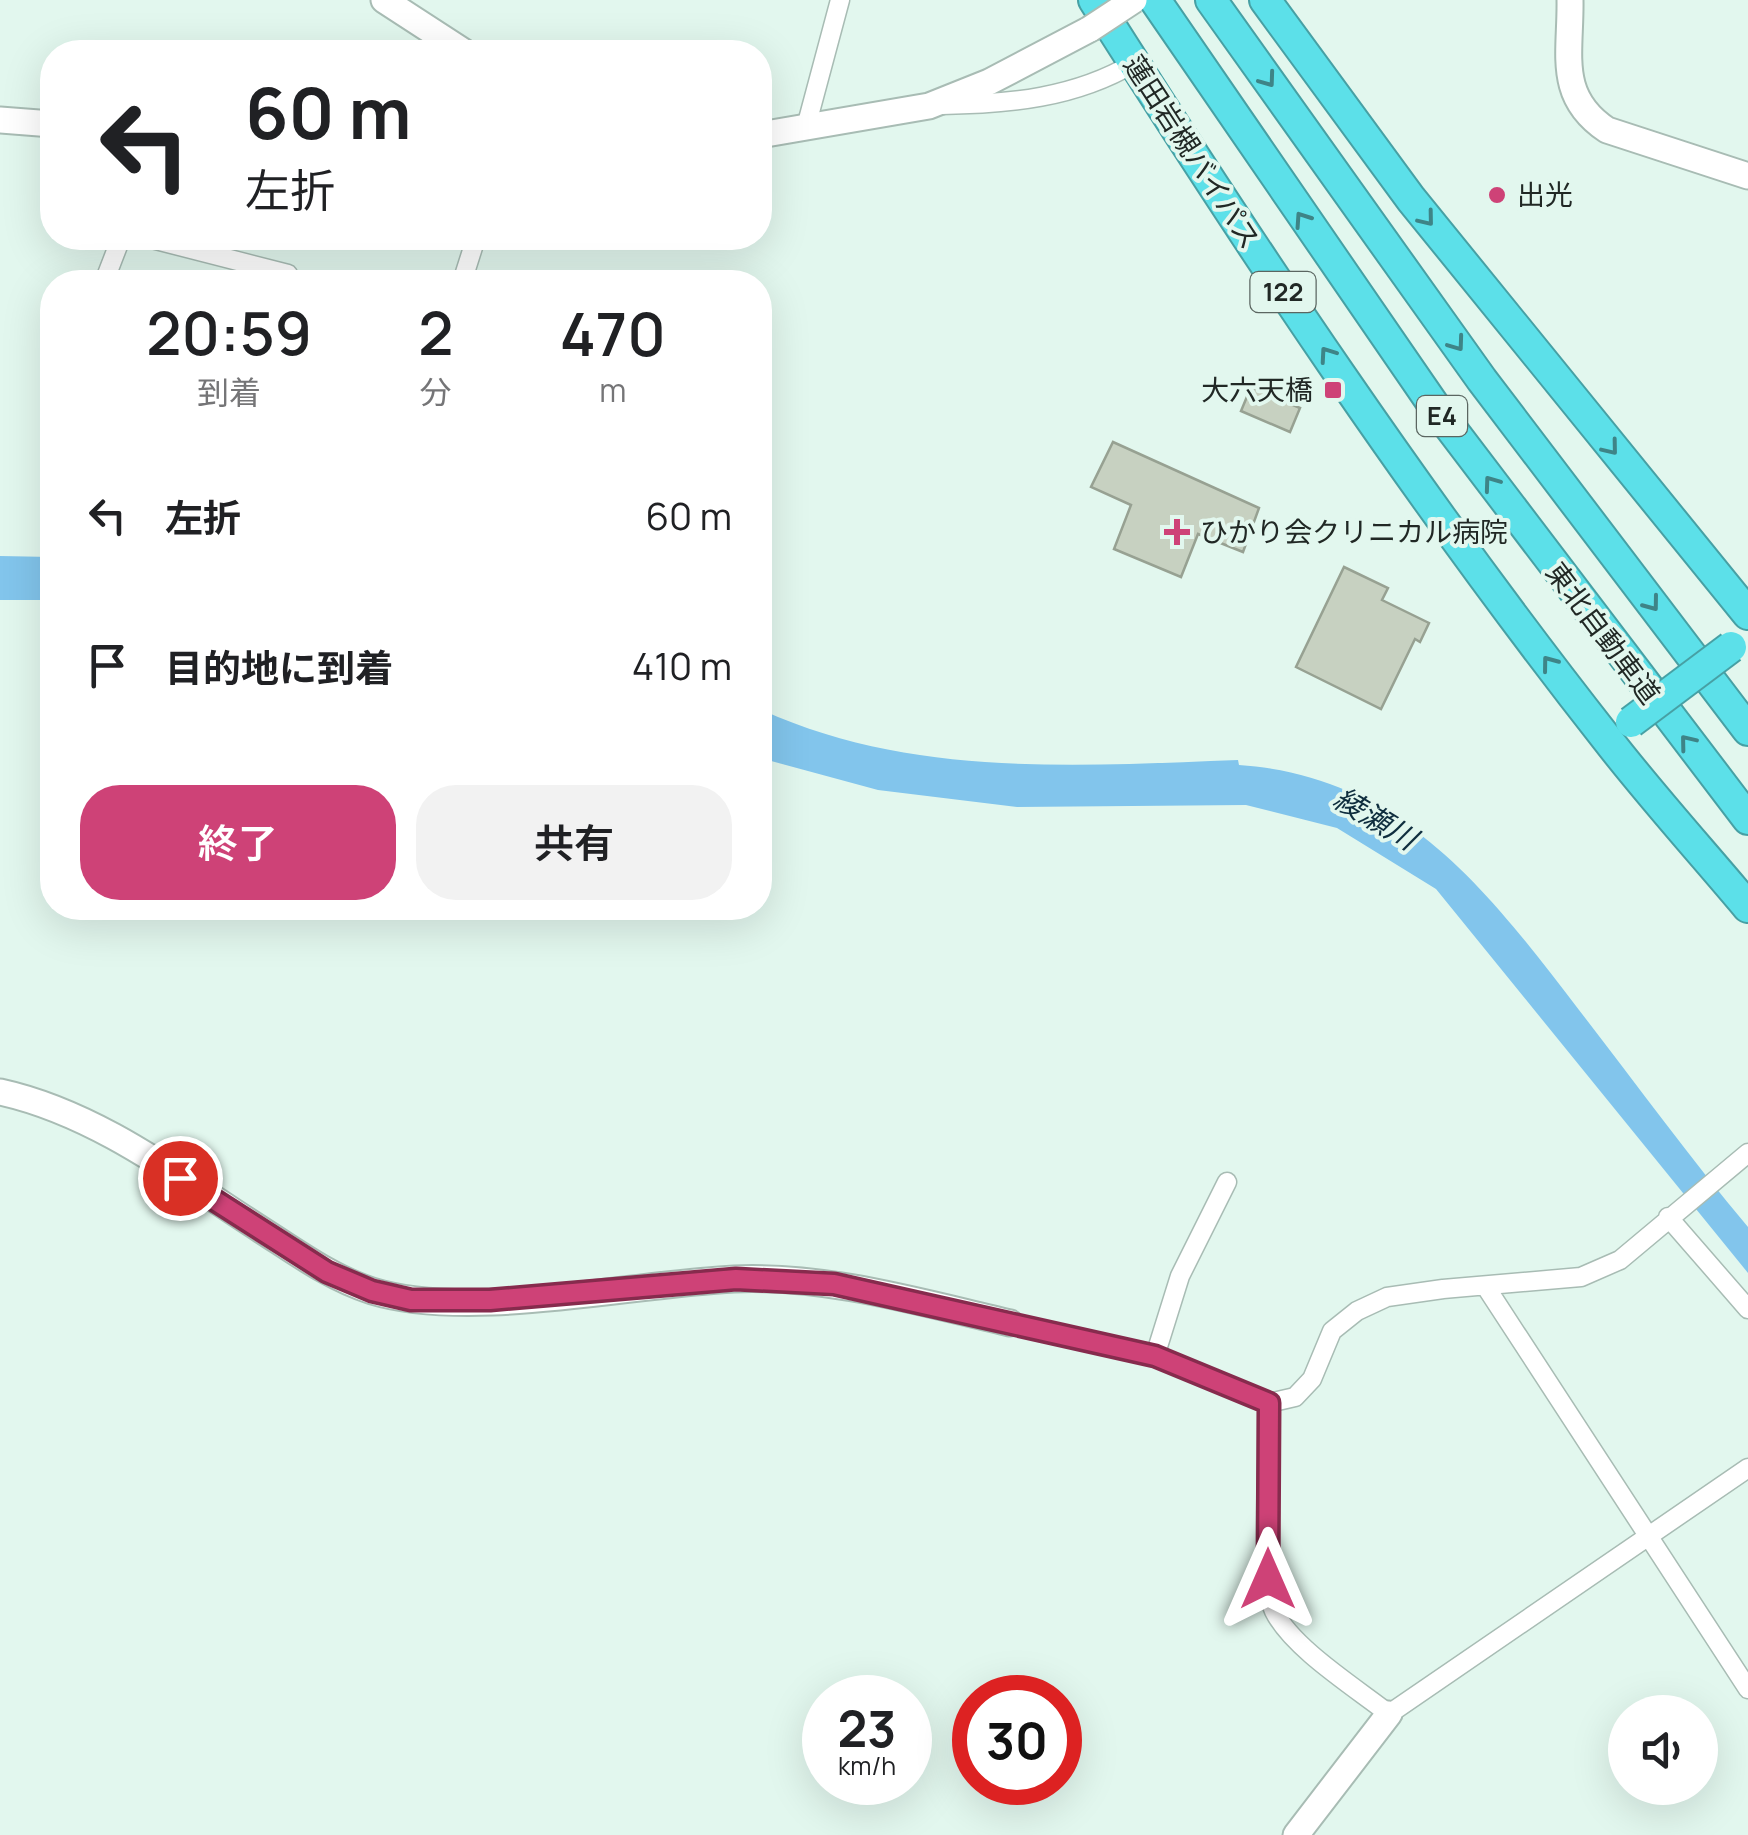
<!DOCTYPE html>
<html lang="ja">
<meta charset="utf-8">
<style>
body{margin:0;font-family:Manrope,"Noto Sans JP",sans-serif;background:#f2f2f2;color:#202124;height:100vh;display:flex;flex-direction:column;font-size:38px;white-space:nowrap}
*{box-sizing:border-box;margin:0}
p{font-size:32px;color:#757577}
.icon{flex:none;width:55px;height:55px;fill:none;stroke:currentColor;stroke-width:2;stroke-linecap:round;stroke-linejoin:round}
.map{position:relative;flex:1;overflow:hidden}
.panel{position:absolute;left:40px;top:270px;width:732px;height:650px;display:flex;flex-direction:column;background:#fff;border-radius:40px;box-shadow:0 10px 40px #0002}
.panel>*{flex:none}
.guide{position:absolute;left:40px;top:40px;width:732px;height:210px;border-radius:40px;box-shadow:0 10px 40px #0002;background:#fff;color:#202124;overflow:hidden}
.controls{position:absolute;left:1608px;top:1695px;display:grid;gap:20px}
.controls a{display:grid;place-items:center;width:110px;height:110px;border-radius:50%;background:#fff;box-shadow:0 10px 40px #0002;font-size:50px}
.speed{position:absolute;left:802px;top:1675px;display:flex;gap:20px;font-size:50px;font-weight:700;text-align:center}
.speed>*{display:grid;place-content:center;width:130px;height:130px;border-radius:50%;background:#fff;box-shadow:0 10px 40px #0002;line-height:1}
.speed small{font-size:25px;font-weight:400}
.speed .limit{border:15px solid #d22;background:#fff;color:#111}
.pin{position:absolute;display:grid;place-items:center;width:85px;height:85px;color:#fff;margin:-42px;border:5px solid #fff;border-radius:50%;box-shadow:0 2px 10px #0007}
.me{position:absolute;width:110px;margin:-55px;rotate:0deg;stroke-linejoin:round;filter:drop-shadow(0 0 8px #0008)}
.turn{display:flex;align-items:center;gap:35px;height:210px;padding:0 40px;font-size:45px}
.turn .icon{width:130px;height:130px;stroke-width:2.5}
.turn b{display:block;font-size:70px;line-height:85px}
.eta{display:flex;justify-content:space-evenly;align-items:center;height:170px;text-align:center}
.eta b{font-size:60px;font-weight:600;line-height:70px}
.action{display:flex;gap:20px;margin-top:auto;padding:20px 40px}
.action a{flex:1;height:115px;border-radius:40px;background:#ce4277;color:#fff;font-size:40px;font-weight:600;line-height:115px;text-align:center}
.action a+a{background:#f2f2f2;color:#202124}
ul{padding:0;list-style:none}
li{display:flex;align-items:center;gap:30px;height:150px;padding:0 40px}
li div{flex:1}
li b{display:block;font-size:38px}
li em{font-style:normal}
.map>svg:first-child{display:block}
.water{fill:#82c5ec}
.building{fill:#c7d1c1;stroke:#97a192;stroke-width:2.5}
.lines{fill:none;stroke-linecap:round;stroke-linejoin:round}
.street-casing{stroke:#a8bcb4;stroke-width:21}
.secondary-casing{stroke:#a8bcb4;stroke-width:29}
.highway-casing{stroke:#47a0a4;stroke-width:34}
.street{stroke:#fff;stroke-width:18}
.secondary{stroke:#fff;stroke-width:25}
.highway{stroke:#5ce0e9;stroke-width:30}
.secondary-bridge-casing{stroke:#a8bcb4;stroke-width:29;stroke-linecap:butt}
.highway-bridge-casing{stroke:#47a0a4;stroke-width:34;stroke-linecap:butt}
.secondary-bridge{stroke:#fff;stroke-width:25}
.highway-bridge{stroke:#5ce0e9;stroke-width:30}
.oneway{stroke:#3e8487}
.route-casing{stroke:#862b4d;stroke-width:25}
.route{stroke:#ce4277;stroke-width:18}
.poi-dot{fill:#ce4277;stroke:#e2f7ee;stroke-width:4}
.labels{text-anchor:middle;stroke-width:8;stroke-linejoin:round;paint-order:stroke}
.shield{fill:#e2f7ee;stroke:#5b6661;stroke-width:2.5}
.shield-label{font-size:25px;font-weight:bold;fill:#212825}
.street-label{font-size:28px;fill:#212825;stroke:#e2f7ee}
.poi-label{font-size:28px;fill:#212825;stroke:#e2f7ee;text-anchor:start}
.water-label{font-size:30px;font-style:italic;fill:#0f2e3e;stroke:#e2f7ee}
</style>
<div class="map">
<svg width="1748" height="1835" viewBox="0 0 1748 1835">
<rect width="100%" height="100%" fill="#e2f7ee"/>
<path class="water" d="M0,556L52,557V600H0Z
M760,709C910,778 1077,766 1238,760L1239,765C1402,776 1488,891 1579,1010C1635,1082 1689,1157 1748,1227V1273L1436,889L1337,828L1246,805L1017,807L878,790L760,758Z"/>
<path class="building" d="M1251,387L1300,408L1290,432L1241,411Z
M1113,442L1259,508L1243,552L1198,534L1181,577L1114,549L1131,505L1091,487Z
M1344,567L1388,588L1382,600L1429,623L1420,642L1415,639L1381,709L1296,667Z"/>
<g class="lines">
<defs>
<path id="street" d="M942,105C1009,104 1075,98 1134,63
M806,127L840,0
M148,238L288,274
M104,282L121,238
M462,282L476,238
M1668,1217L1748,1309
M1486,1287L1748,1689
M1010,1323L1155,1356L1269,1403L1295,1397L1312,1379L1332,1331L1357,1311L1387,1297L1443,1289L1581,1277L1620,1260L1748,1153
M1155,1356L1180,1276L1227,1182
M1269,1403C1269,1443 1260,1582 1274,1611C1292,1648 1356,1688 1389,1714L1748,1468"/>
<path id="secondary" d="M384,0L464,52
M1570,0C1571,53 1556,96 1607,130L1748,176
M0,120L52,124
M760,135L929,106L989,82L1090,29
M0,1092C96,1113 179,1177 260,1229C296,1252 331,1278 372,1291C470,1321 629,1284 734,1279C828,1275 919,1302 1010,1323
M1296,1835L1389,1714"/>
<path id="highway" d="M1094,0C1254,253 1422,504 1607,739C1652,797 1701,851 1748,907
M1155,0L1437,410L1748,819
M1211,0L1482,380L1748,730
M1265,0L1411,199L1748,614"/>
</defs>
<use href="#street" class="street-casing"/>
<use href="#secondary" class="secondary-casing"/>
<use href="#highway" class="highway-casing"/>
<use href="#street" class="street"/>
<use href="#secondary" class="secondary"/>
<use href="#highway" class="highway"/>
<defs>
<path id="secondary-bridge" d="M1090,29L1134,0"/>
<path id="highway-bridge" d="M1631,722L1731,647"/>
</defs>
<use href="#secondary-bridge" class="secondary-bridge-casing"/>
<use href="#highway-bridge" class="highway-bridge-casing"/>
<use href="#secondary-bridge" class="secondary-bridge"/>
<use href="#highway-bridge" class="highway-bridge"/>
</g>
<defs><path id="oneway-chevron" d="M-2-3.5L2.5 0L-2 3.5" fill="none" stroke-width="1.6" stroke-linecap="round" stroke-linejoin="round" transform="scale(2.5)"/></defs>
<g class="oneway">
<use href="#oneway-chevron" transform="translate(1268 80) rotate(54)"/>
<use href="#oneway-chevron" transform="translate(1302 219) rotate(-124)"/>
<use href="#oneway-chevron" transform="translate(1427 219) rotate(51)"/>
<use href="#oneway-chevron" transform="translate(1457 344) rotate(54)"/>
<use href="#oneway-chevron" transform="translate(1327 354) rotate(-125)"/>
<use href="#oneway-chevron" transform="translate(1611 448) rotate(51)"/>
<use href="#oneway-chevron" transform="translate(1491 483) rotate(-126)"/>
<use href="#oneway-chevron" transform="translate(1652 604) rotate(53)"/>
<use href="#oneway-chevron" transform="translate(1549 663) rotate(-127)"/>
<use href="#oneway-chevron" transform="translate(1687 742) rotate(-129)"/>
</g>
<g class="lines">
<defs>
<path id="route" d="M180,1178L327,1272L372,1291L411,1300H490L736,1279L834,1284L1155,1356L1269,1403L1268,1579"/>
</defs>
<use href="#route" class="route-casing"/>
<use href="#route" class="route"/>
</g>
<g class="poi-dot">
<circle cx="1497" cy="195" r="10"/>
<rect x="1323" y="380" width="20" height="20" rx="5"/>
<path d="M1172 517h10v10h10v10h-10v10h-10v-10h-10v-10h10z"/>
</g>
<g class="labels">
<g class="shield">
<rect x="1250.5" y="272" width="65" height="40" rx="8"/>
<rect x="1417" y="396" width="50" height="40" rx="8"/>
</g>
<g class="shield-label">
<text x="1283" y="301">122</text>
<text x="1442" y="425">E4</text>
</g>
<g class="street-label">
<text transform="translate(1192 152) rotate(57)" y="10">蓮田岩槻バイパス</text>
<text transform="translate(1603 633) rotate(53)" y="10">東北自動車道</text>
</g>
<g class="poi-label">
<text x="1517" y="205">出光</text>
<text x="1313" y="400" text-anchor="end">大六天橋</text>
<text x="1200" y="542">ひかり会クリニカル病院</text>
</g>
<g class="water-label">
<text transform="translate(1375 819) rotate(31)" y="10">綾瀬川</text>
</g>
</g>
</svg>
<div class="controls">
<a><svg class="icon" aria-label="sound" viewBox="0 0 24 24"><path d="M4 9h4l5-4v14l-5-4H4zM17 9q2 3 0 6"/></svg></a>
</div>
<div class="speed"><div>23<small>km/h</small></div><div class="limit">30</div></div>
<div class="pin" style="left:180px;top:1178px;background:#d93025"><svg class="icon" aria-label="arrive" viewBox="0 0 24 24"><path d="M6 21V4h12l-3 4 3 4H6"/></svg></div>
<svg class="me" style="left:1268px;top:1579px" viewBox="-20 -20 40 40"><path d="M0-17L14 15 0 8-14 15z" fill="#ce4277" stroke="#fff" stroke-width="4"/></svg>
<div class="guide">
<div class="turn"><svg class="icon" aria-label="left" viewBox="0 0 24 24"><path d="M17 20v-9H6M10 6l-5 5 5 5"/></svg><div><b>60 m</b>左折</div></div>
</div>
<section class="panel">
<div class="eta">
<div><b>20:59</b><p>到着</p></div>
<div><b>2</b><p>分</p></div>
<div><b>470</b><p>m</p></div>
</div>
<ul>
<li><svg class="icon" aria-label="left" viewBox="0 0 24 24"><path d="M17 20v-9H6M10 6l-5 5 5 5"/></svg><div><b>左折</b></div><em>60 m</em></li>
<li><svg class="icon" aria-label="arrive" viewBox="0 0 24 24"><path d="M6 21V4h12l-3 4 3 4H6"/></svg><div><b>目的地に到着</b></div><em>410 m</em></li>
</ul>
<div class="action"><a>終了</a><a>共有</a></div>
</section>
</div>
